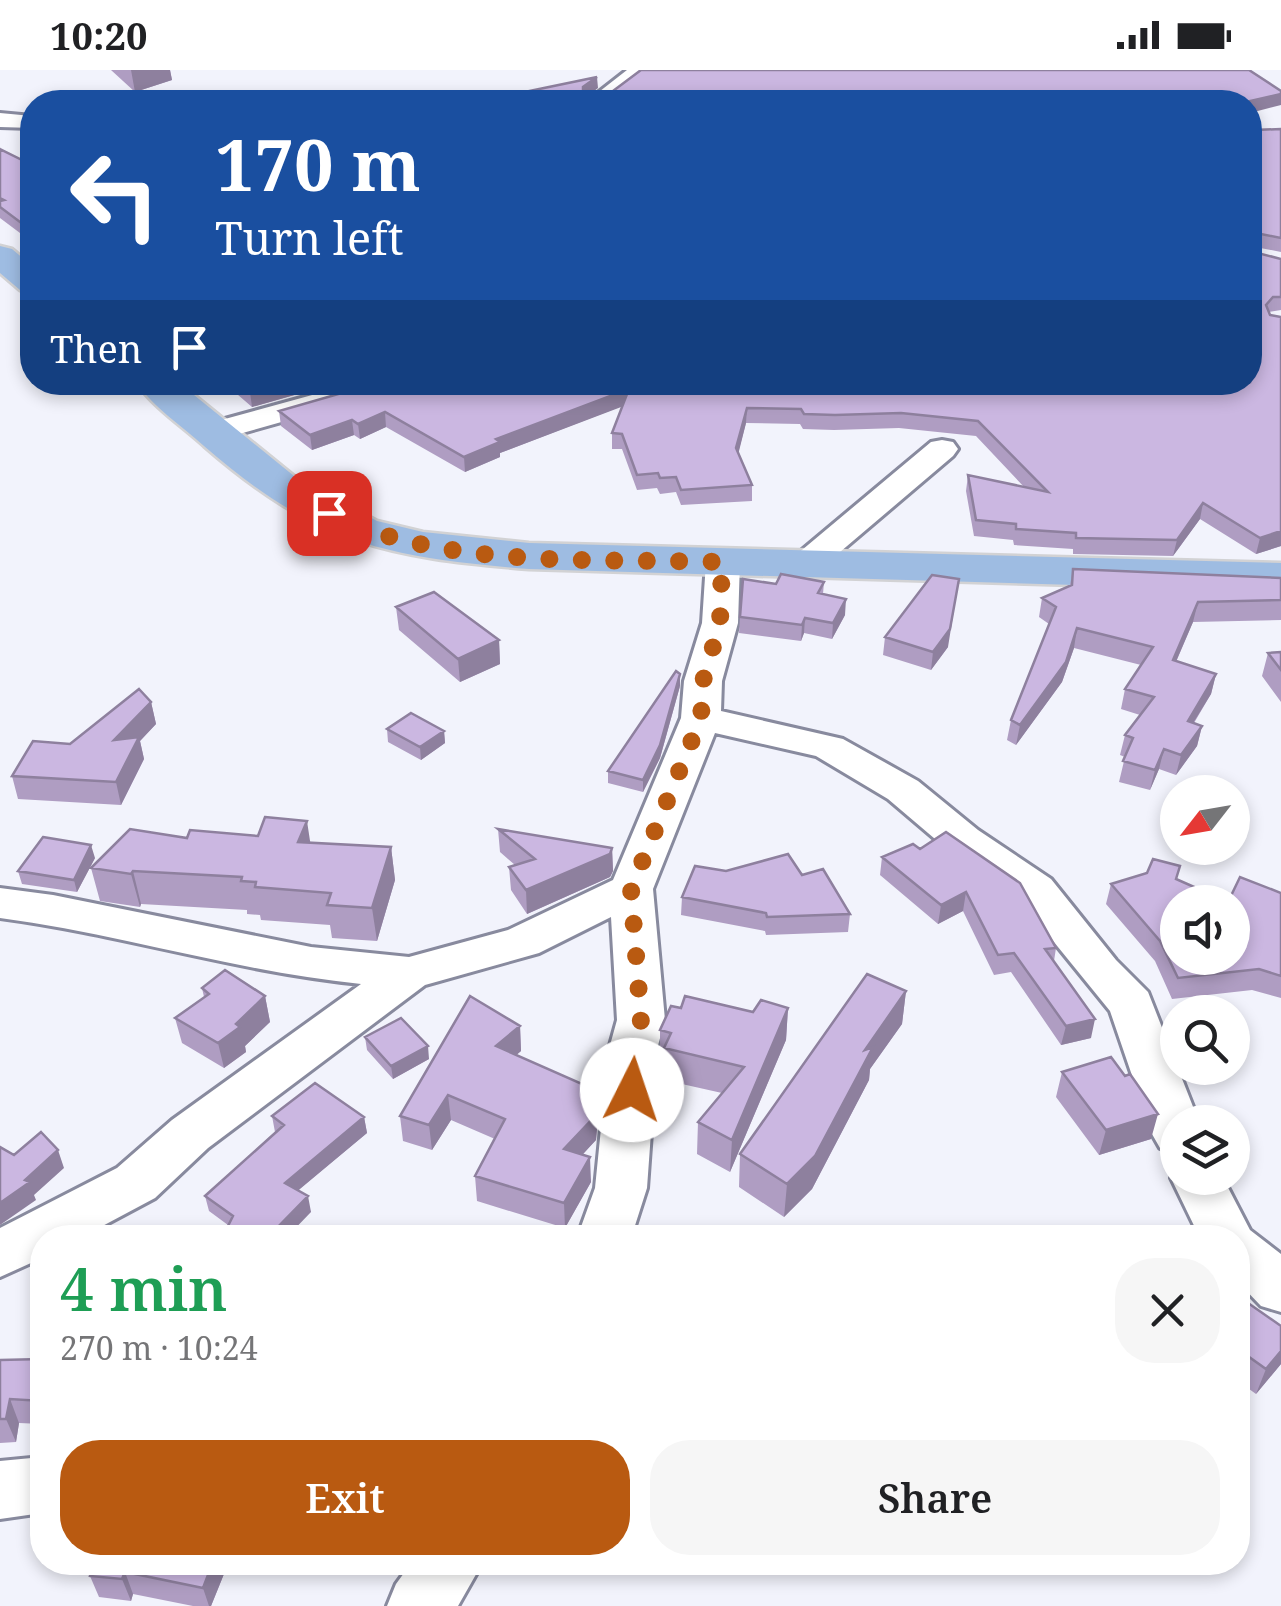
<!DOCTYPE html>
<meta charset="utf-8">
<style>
body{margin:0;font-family:"Noto Serif",serif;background:#f6f6f6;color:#202124;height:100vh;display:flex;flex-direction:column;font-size:38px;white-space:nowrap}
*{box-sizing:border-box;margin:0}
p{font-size:32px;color:#757577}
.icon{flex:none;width:55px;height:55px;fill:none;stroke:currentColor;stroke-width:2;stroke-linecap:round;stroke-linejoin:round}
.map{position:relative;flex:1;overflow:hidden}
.panel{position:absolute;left:30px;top:1155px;width:1220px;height:350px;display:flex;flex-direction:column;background:#fff;border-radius:40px;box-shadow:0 5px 15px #0003}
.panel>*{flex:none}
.hud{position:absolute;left:20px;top:20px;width:1242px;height:305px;border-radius:40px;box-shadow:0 5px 15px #0003;background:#1a4fa0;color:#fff;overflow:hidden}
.needle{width:65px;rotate:239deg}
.buttons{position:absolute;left:1160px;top:705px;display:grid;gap:20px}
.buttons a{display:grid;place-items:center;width:90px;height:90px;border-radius:50%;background:#fff;box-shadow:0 5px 15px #0003;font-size:50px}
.pin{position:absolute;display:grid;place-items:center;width:85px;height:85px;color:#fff;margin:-42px;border-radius:20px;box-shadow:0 5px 15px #0006}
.me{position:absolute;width:110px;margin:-55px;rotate:4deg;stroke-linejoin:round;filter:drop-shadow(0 0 8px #0008)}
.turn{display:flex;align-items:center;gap:35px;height:210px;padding:0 30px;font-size:45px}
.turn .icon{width:130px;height:130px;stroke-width:2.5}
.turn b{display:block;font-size:70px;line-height:85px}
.then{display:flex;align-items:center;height:95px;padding:0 30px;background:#0003;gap:20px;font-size:38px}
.round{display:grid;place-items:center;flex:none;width:105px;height:105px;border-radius:40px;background:#f6f6f6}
.head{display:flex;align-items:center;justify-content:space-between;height:170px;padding:0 30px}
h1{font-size:60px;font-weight:600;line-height:75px;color:#1e9e55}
.action{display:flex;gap:20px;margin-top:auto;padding:20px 30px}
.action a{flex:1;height:115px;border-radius:40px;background:#b95a11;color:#fff;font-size:40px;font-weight:600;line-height:115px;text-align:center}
.action a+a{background:#f6f6f6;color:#202124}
.status{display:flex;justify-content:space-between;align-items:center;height:70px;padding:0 50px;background:#fff;direction:ltr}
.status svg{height:28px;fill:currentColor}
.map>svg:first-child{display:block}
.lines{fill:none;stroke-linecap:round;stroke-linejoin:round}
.minor-casing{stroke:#888a9e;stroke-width:6}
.major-casing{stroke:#d2d2d4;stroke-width:5}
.minor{fill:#fff;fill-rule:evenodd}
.major{fill:#9ebce2;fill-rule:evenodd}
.wall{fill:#af9dc2}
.shaded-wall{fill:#8e809e}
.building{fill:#cbb7e1;stroke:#8e809e;stroke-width:2.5;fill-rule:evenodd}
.route{stroke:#b95a11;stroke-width:18;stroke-dasharray:0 32.4}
</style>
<div class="status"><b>10:20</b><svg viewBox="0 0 49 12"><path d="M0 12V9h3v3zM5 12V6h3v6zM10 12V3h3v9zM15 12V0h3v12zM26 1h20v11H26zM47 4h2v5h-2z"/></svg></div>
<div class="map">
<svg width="1281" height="1536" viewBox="0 0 1281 1536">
<rect width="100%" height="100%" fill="#f2f3fc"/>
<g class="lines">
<defs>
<path id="minor" d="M627,0H650L609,32H586Z
M0,43L32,46V58L0,57Z
M334,319L345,322L349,328L345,334L214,371L203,369L199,362L203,355Z
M942,370L953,372L958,379L953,386L820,499L808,502L796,499L791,492L796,485L931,372Z
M723,482L735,485L740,492L738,553L722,611L721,641L843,669L918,711L978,760L1051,809L1116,890L1148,922L1199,1052H1178V1084L1160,1078L1152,1064L1110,941L1019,829L948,780L888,729L816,686L715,663L653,819L665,950L657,979L647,1118L631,1168H577L595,1118L609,979L617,950L611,847L539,883L425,915L208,1078L155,1128L80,1168H42V1188L0,1207V1158L117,1098L172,1050L361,914C239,902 121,864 0,848V818L53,825L311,877L409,887L508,860L613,810L681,648L684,611L702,553L706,492L711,485Z
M1178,1095V1108H1223L1250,1160L1281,1184V1242L1261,1236L1238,1212V1168H1200L1171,1108Z
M42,1387V1443L0,1449V1391Z
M412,1492H483L458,1536H387L396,1514Z"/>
<path id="major" d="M0,176L12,179L32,196V223L20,220L0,203Z
M136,312H178L294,406L377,451L423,462L529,473L1281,493V521L529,499C384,487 317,474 204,376C182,356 153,337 136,312Z"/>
</defs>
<use href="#minor" class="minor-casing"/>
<use href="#major" class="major-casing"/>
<use href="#minor" class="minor"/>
<use href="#major" class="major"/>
</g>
<path class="wall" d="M111,0H170L172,10L135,22Z
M1281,59V182L1250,176L1255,102L1253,72L1255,60Z
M0,79L32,95V172L0,148Z
M1281,189V240L1269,242L1270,245L1281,247V476L1256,484L1200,449L1173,486L1073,484V479L1014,475L1013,470L974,466L966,421L968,405L1025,418L976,366L899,358L834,360L803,359L800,354L746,353L738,383L752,415V431L681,435L676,422L660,424L657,418L637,420L622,379H612V363L622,336L500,383V387L465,402L386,357L360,369L354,365L312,380L281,356L279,341Z
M223,312H340L252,337Z
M1073,499L1281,508V550L1193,552L1176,592L1216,604L1211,624L1194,653L1202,656L1197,676L1176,705L1159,699L1150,720L1119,712L1125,687L1120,685L1125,665L1140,645L1121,639L1125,619L1141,595L1074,578L1062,612L1016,675L1007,670L1011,650L1049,554L1039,547L1042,528L1070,515Z
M824,512L823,524L845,545L832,569L804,563L801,571L739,563L740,547L776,514Z
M396,537L499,570L500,594L460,612L399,560Z
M885,567L948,577L931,600L883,585Z
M1281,582V632L1262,606L1268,583Z
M680,616L660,688L643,722L608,713V701Z
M151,632L156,654L140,671L144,689L121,735L18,729L12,706L70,674Z
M387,659L444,661L445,673L421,690L388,672Z
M498,759L612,778L613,801L610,807L527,844L511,820L509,797L515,795L500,782Z
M187,768L391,777L395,810L377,871L332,868L330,855L261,850L260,845L247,844V840L141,834L140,837L100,831L91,798Z
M913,774L1056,878L1054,891L1091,968L1061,975L1011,902L994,905L963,841L938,854L880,805L882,787Z
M95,788L77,822L22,814L18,801Z
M726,801L802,805L850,844L848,862L766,865L765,861L681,845L682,827Z
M1176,810L1228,832L1281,823V928L1252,920L1172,929L1155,891L1106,834L1111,814Z
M202,918L265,926L270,952L245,976L246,982L224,998L182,973L175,948L204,927Z
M906,921L902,954L870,999L869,1010L812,1119L784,1147L739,1117L740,1084Z
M681,938L753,942L788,938L786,970L730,1102L697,1084L698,1052L722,1023L664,1010V993L660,992V960Z
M520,956L521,981L516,985L598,1021V1046L596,1070L582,1084L591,1112L565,1158L477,1131L475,1106L495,1069L451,1050L432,1080L403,1071L400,1046Z
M365,967L429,989L393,1009L367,980Z
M1062,1002L1151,1069L1099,1085L1056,1027Z
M272,1046L364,1047L367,1063L298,1120L311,1142L228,1155L209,1141L205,1126L275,1062Z
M1238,1226L1281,1294L1256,1324L1238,1311Z
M42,1289V1354L19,1353L16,1372L0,1373V1290Z
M94,1492H233L232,1495L228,1494L211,1536H193L133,1524L131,1531L99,1527L90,1506Z"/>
<path class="shaded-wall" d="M131,0H170L172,10L135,22Z
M597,7L598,18L584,29L583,17Z
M1281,24V35L1250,43V32H1246Z
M286,312H340L252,337L250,322Z
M629,319V334L500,383V387L465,402L464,387L496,369Z
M747,338L746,353L736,393V378Z
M385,342L386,357L360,369L358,354Z
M352,350L354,365L312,380L310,365Z
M1203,433L1200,449L1173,486L1177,470Z
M1281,461V476L1256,484L1260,468Z
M956,527L948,577L931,600L933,582Z
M846,529L845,545L832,569L833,553Z
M1198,532L1193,552L1168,610L1173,590Z
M805,548L804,563L801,571L802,555Z
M1077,558L1074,578L1062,612L1016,675L1020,655Z
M499,570L500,594L460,612L458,589Z
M680,604V616L660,688L643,722V710Z
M1216,604L1211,624L1182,671L1188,651Z
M151,632L156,654L140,671L144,689L121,735L116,712L114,670Z
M1202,656L1197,676L1176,705L1181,685Z
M444,661L445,673L421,690L420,677Z
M1164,679L1159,699L1150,720L1155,700Z
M307,751L312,784L298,772Z
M91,775L95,788L77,822L74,810Z
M391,777L395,810L377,871L372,838Z
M612,778L613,801L610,807L527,844L526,820Z
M133,801L141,834L140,837L131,804Z
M966,822L963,841L938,854L941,835Z
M906,921L902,954L870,999L869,1010L812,1119L784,1147L787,1114L865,980Z
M265,926L270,952L245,976L246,982L224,998L218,973Z
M788,938L786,970L730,1102L732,1070Z
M1095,949L1091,968L1061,975L1066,956Z
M520,956L521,981L498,1001L496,976Z
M428,976L429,989L393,1009L391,996Z
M598,1021V1046L596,1070L565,1104L564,1079Z
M448,1025L451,1050L432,1080L429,1055Z
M1158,1044L1151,1069L1099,1085L1106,1060Z
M364,1047L367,1063L288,1129L285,1113Z
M58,1080L64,1098L34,1125L36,1130L0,1155V1133Z
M590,1087L591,1112L565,1158L564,1133Z
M308,1126L311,1142L286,1168H267Z
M1281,1281V1294L1256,1324L1266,1299Z
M10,1329L19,1353L16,1372L6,1349Z
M213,1492L228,1494L211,1536H209L203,1518Z
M125,1502L133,1524L131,1531L122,1509Z"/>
<path class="building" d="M641,0H1249L1281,21V24L1246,32H500L520,23L597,7L583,17V23L609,24Z
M1281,59V168L1251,162L1250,171V101L1259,103L1255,60Z
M0,79L32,95V161L0,137V131L4,130L0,128Z
M1250,181L1281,189V227H1273L1266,235L1270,245L1281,247V461L1260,468L1203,433L1177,470L1076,468V463L1016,459V454L976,450L968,405L1048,422L978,351L901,343L835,345L804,344L801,339L747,338L736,378L752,415L681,420L676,407L660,408L658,403L637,405L622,364L612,363L629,319L496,369L500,372L464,387L385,342L358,354L352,350L310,365L279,341L380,312H1250Z
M238,312H286L250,322Z
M1073,499L1281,508V530L1198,532L1173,590L1216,604L1188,651L1202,656L1181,685L1164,679L1155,700L1123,691L1133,668L1125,665L1154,627L1125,619L1153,577L1077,558L1066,592L1020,655L1011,650L1056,537L1042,528L1072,515Z
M781,504L824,512L818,523L846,529L833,553L805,548L802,555L740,547L743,509L776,514Z
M932,505L959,509L950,559L933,582L885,567Z
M434,522L499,570L458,589L396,537Z
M1281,582V600L1268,583Z
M676,601L680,604L660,675L643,710L608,701Z
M139,619L151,632L114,670L139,667L116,712L12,706L33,671L70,674Z
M411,643L444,661L420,677L387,659Z
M265,747L307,751L298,772L391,777L372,838L327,835L331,823L255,817L256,812L241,811L242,807L133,801L131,804L91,798L130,759L187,768L190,760L258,766Z
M498,759L612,778L610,784L526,820L509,797L535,789Z
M946,762L1020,813L1056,878L1045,879L1095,949L1066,956L1014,883L998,885L966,822L941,835L882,787L913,774L920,779Z
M43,767L91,775L74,810L18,801Z
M788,784L802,805L823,799L850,844L767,847L766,843L682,827L695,796L726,801Z
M1153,789L1180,796L1176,809L1228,832L1240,807L1281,823V906L1259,899L1178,908L1160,871L1111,814L1147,803ZM1178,832H1232V888H1178Z
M225,900L265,926L236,954L240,957L218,973L175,948L209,924L202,918Z
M867,904L906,921L865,980L873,977L815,1086L787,1114L740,1084Z
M470,926L520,956L496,976L598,1021L596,1045L564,1079L590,1087L564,1133L475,1106L505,1049L448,1025L429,1055L400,1046Z
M685,926L753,942L761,930L788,938L732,1070L698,1052L744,997L664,978L671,963L660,960L671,936L681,938Z
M401,948L428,976L391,996L365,967Z
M1111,987L1125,1006L1130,1004L1158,1044L1106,1060L1062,1002Z
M315,1013L364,1047L285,1113L308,1126L267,1168H222L233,1146L205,1126L284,1055L272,1046Z
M41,1062L58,1080L25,1110L30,1112L0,1133V1077L14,1085Z
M1238,1226L1281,1256V1281L1266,1299L1238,1279Z
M42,1289V1331L10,1329L6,1349H0V1290Z
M94,1492H213L203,1518L125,1502L122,1509L90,1506Z"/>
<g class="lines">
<path class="route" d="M329,443C441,500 599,488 722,492L720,553L703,611L701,648L631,819L641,950L633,979L632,1020"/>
</g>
</svg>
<div class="buttons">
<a><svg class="needle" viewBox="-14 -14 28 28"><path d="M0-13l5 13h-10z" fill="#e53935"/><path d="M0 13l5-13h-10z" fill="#757577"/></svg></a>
<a><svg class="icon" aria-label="sound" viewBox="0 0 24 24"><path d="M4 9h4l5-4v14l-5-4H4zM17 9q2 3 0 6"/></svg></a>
<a><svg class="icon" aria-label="search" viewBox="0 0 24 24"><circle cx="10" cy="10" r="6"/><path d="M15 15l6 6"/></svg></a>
<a><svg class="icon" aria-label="layers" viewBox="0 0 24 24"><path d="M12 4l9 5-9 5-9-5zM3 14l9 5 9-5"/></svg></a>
</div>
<div class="pin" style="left:329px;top:443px;background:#d93025"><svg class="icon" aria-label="arrive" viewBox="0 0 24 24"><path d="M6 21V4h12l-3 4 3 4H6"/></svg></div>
<svg class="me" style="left:632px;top:1020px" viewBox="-20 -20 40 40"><circle r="19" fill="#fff"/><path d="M0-13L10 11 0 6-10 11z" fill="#b95a11"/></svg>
<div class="hud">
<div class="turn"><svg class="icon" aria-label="left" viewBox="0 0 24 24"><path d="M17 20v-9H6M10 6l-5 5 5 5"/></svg><div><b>170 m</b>Turn left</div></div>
<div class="then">Then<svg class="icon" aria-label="arrive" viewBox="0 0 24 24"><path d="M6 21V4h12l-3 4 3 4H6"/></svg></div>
</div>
<section class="panel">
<div class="head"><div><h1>4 min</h1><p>270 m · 10:24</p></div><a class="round"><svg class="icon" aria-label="close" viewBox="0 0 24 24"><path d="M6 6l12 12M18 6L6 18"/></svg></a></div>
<div class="action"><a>Exit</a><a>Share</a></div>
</section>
</div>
